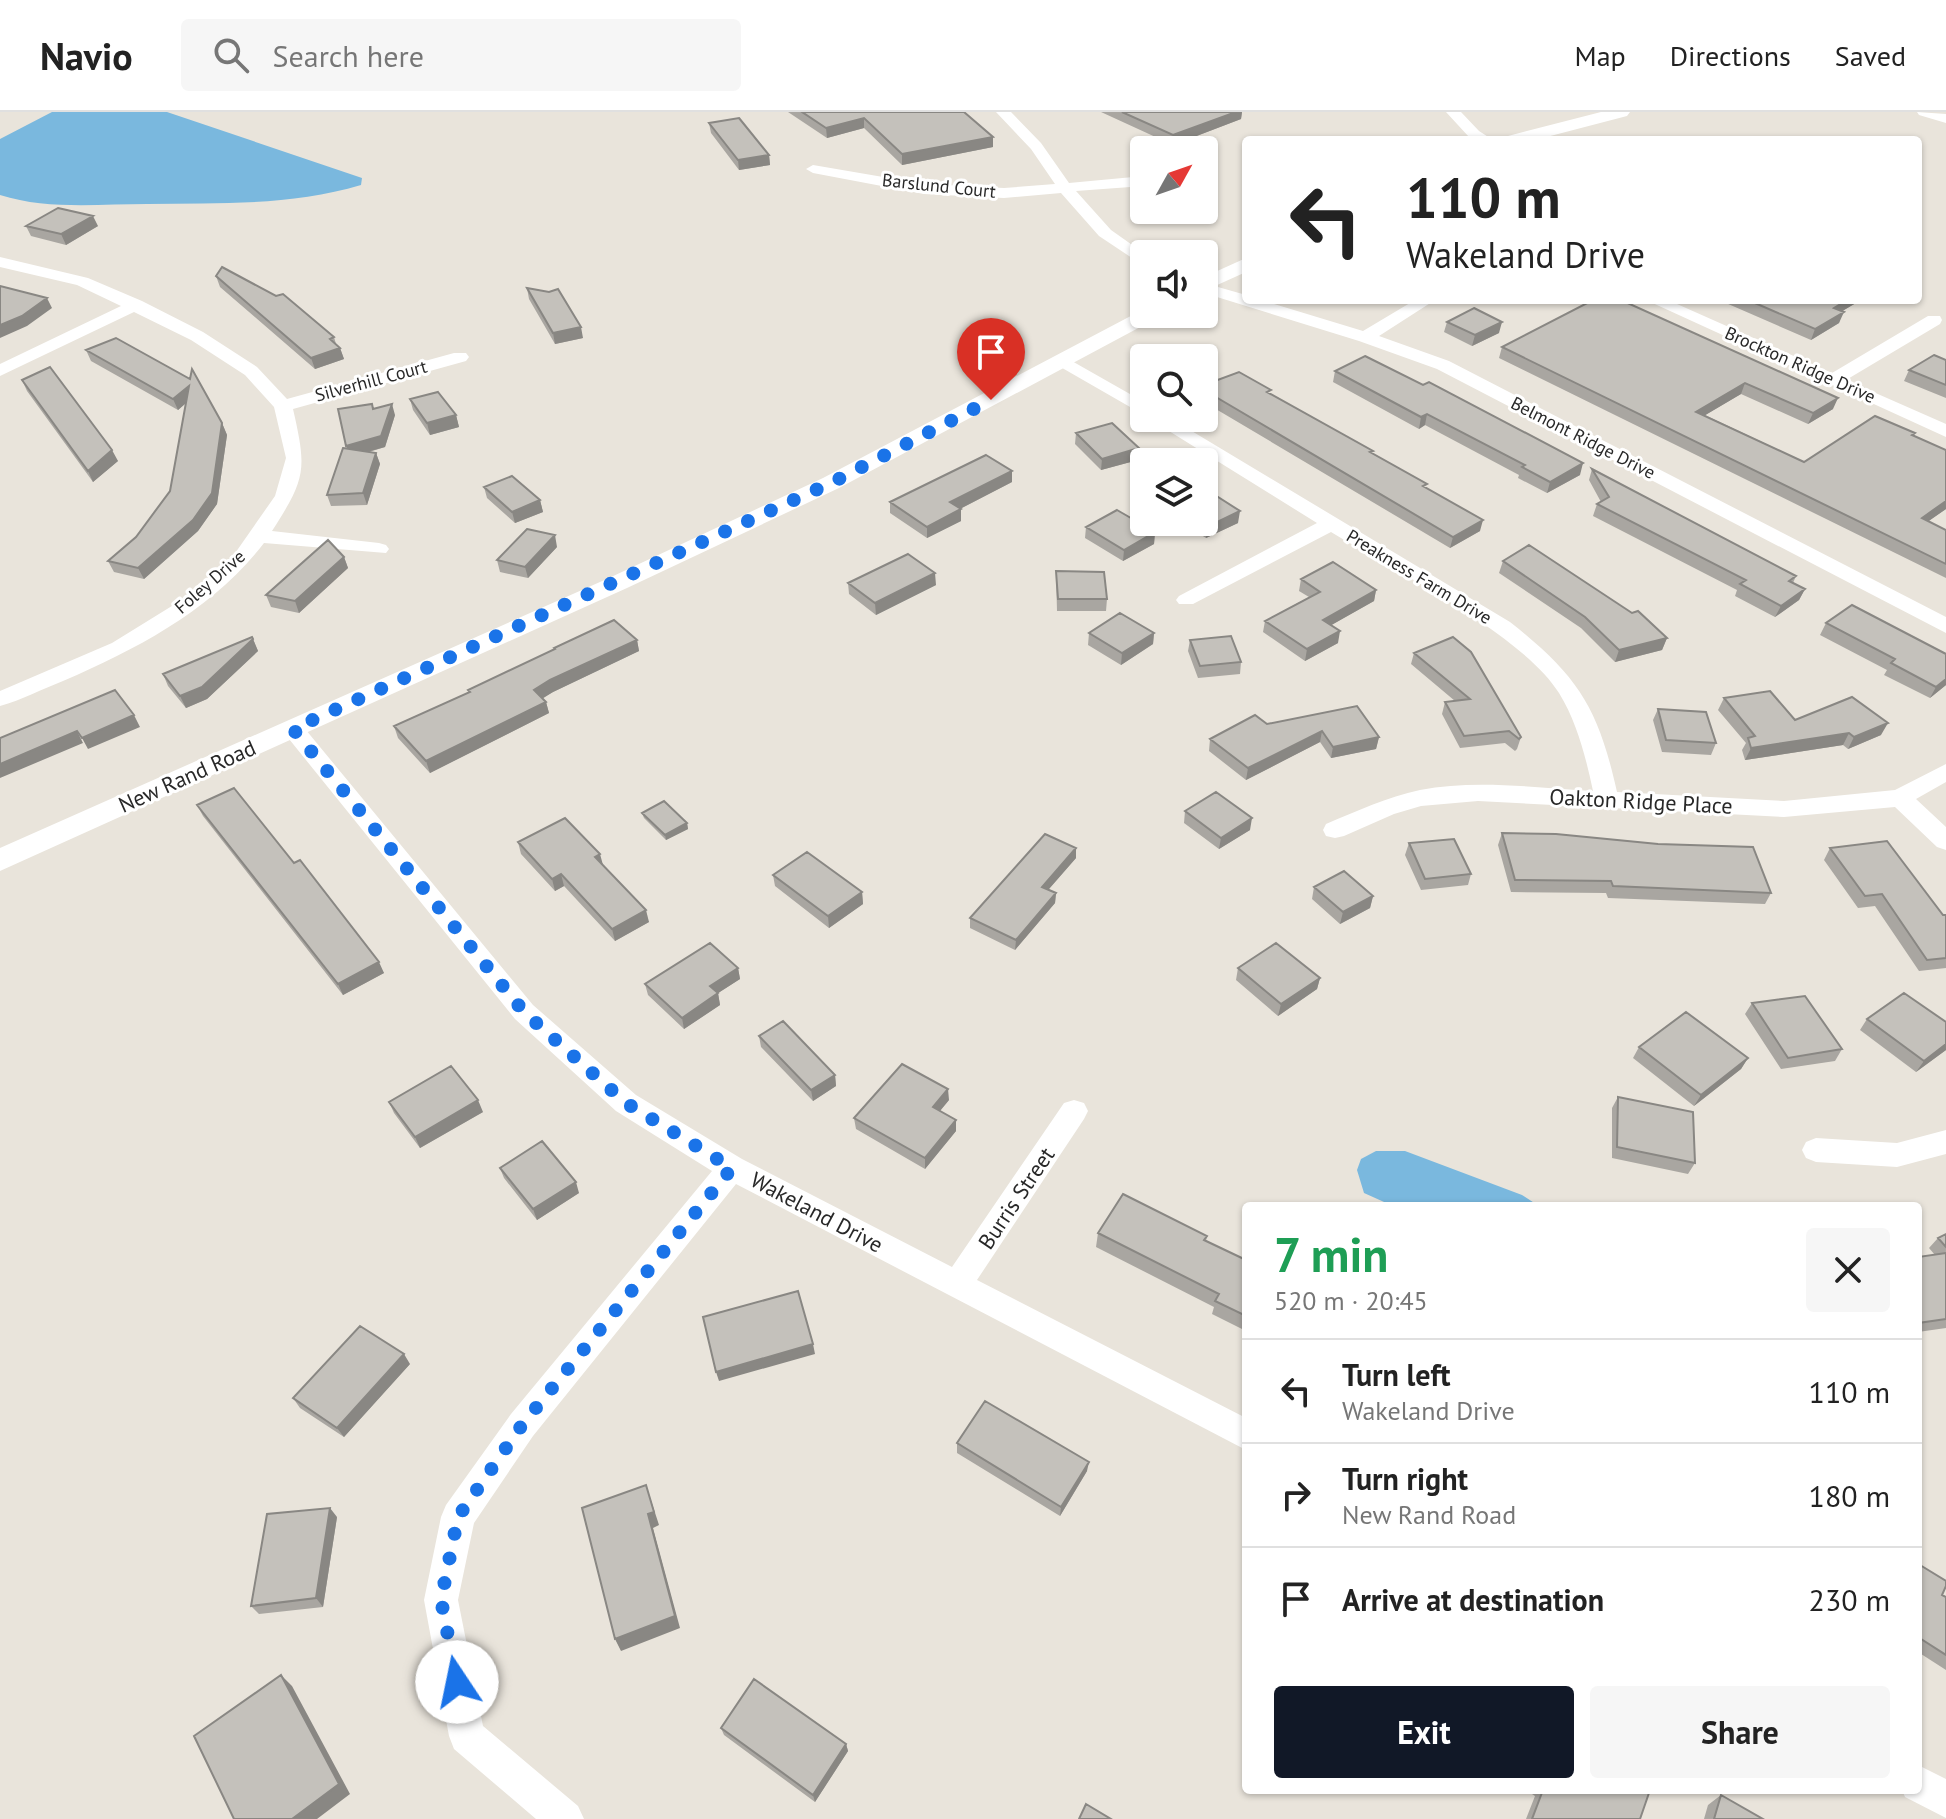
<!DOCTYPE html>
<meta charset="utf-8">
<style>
body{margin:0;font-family:"PT Sans",sans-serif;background:#f6f6f6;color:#222;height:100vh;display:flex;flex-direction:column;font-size:30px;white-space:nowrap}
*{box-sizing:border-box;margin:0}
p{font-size:26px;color:#767676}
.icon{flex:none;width:44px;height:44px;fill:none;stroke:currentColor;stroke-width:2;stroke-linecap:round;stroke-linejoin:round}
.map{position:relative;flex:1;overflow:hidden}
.side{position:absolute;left:1242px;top:1090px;width:680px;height:592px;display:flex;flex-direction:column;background:#fff;border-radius:8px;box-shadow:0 2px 6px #0004}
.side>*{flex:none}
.top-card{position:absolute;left:1242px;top:24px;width:680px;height:168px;border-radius:8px;box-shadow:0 2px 6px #0004;background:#fff;color:#222;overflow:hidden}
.needle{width:52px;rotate:50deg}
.buttons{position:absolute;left:1130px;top:24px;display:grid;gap:16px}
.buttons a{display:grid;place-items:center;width:88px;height:88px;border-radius:8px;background:#fff;box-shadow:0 2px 6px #0004;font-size:40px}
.pin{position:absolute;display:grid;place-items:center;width:68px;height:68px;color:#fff;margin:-82px -34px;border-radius:50% 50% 50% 0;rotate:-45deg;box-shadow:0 0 8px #0007}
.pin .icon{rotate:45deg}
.me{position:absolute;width:88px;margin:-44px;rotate:349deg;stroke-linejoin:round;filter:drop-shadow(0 0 6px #0008)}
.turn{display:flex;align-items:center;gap:28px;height:168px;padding:0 32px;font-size:36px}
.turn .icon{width:104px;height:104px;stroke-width:2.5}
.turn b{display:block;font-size:56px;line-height:68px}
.round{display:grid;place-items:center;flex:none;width:84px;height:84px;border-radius:8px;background:#f6f6f6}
.summary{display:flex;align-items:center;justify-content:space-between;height:136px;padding:0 32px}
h1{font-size:48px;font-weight:700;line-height:60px;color:#1e9e55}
.primary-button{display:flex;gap:16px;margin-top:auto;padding:16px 32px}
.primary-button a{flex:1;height:92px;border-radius:8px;background:#111827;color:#fff;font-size:32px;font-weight:700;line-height:92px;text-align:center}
.primary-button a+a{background:#f6f6f6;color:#222}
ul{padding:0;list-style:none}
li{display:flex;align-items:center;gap:24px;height:104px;padding:0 32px;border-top:2px solid #e0e0e0}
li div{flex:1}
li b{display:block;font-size:30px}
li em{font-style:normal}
header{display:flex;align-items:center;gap:48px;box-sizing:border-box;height:112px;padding:0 40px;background:#fff;border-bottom:2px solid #e0e0e0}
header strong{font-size:38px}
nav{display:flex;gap:44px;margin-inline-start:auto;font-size:28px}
.search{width:560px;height:72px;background:#f6f6f6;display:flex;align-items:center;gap:20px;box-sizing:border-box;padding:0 28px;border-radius:8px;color:#767676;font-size:30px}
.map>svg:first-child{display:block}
.water{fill:#7ab8de}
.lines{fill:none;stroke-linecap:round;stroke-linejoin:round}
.minor{fill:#fff;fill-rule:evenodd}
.tertiary{fill:#fff;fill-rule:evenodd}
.wall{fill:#a9a6a1}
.shaded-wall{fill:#898783}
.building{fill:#c4c1bb;stroke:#898783;stroke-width:2}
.route{stroke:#1a73e8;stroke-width:14;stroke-dasharray:0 25.2}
.labels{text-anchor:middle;stroke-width:6;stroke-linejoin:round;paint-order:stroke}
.far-street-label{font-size:18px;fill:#282828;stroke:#fff}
.street-label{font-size:22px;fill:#282828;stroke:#fff}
</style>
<header>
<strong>Navio</strong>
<div class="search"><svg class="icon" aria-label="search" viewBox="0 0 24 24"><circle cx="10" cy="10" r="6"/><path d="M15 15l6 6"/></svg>Search here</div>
<nav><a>Map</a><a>Directions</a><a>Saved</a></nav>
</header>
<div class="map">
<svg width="1946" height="1707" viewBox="0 0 1946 1707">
<rect width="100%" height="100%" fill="#e9e4db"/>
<path class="water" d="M52,0H167L362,66L361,73C291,94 220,91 147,92C98,92 47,98 0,83V27Z
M1376,1039H1405L1522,1083L1539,1094H1393L1364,1081L1357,1058L1361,1047Z"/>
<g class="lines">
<path class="minor" d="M996,0H1011L1041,31L1069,71L1144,64V74L1076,79L1111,118L1145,142L1144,154L1099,124L1061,81L1004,86L924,82L813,61L806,57L813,53L924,72L1004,76L1055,72L1031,37Z
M1446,0H1461L1479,19L1493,28L1469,25Z
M1917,0L1946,2V11L1919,3Z
M0,145L88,166L142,189L203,220L257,255L287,287L454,241H466L469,245L466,249L293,297C307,358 306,366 272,419L379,431L386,433L389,437L386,441L264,431C213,497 139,536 63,569C42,577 22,588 0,594V579L112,531L180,489L231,447L275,384L286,346L274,295L245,263L191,228L134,200L0,264V252L121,194L77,173L0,155Z
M1204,171L1246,183V188H1261L1363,219L1415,188H1435L1379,224L1449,249L1946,505V521L1437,257L1359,229L1204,181Z
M1646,188H1668L1832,261L1928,204H1940L1942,208L1940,212L1846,268L1946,312V325Z
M1063,244L1144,290V303L1057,253L1054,249Z
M1148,306H1170L1510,510C1578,564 1598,595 1617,680L1784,689L1895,678L1946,652V670L1916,687L1946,715V738L1937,735L1895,695L1784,705L1478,689L1421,694L1394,702L1344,724L1335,726L1326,724L1323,718L1326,712C1357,699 1387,685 1420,678C1476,667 1537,676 1593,679C1586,646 1577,610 1559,581C1523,523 1392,457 1331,420L1193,492H1179L1176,488L1179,484L1317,411Z
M293,610L301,612L533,893L636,983L742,1047L952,1155L1064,991L1074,988L1084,991L1088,999L1084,1007L977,1168L1246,1306V1338L736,1072L533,1324L474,1411L458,1488L483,1614L578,1694L584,1707H536L454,1637L449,1624L424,1488L441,1405L446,1393L511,1302L712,1059L616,999L515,907L285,622L282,617L285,612Z
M1946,1018V1042L1897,1055L1816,1050L1806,1046L1802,1038L1806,1030L1816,1026L1897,1031Z
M1918,1653L1946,1667V1706L1905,1685L1902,1678H1918Z"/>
<path class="tertiary" d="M1601,0H1630L1627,4L1535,28H1505L1508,24Z
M1246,146V160L1204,179V165Z
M1144,197V202H1160L1157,206L839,376L627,476L0,759V736L609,466L823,366Z"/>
</g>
<path class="wall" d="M788,0H964L993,35L902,53L864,16L827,26Z
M1101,0H1242L1241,7L1173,33Z
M709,11L769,43L770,53L739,58L711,21Z
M26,114H98L66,133L31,124Z
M216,164L276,184L334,225L336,232L340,236L344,247L315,257L220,175Z
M527,176L583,226L555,232L529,187Z
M1593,188L1833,297L1808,312L1741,282L1705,303L1804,350L1915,321L1914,324L1946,338V397L1928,409L1946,418V466L1499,246L1502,235Z
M1719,188H1861L1842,199L1839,211L1811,228Z
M1447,210L1499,221L1472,234L1444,220Z
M116,226L190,267L192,257L222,311L227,323L217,392L198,419L144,467L114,460L108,449L136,425L170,379L186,291L178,298L91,249L86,238Z
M1946,248V286L1904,269L1909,258Z
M1335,259L1423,273L1580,363L1547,381L1518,366L1519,363L1425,313L1419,317L1333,270Z
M22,268L118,349L93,370L27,279Z
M1204,273L1271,283L1373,339L1372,341L1426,376L1480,419L1450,436L1204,290Z
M410,287L456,303L459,315L430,323L413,298Z
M373,297L395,303L385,335L369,340L376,341L380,352L367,393L331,394L327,383L347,337Z
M1076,321L1139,336L1138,348L1101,358L1075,332Z
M1592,357L1796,464L1793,471L1805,477L1799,488L1775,505L1735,484L1737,478L1593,404L1597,392L1601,390L1589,368Z
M1012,370L960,397L961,409L927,426L890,401V390Z
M484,375L540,388L543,400L515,411L487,386Z
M1181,410H1204L1238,411L1206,426Z
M1086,415L1155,420L1154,432L1123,449L1085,426Z
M557,435L528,466L500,460L497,448Z
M344,445L348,456L299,501L271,495L266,483Z
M1503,449L1667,526L1662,538L1615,550L1581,516L1499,461Z
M1056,459L1107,487L1106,499H1057Z
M1301,467L1376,478L1374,489L1331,513L1338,531L1305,549L1263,520L1265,509L1309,485L1299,479Z
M848,471L936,473L876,503L849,482Z
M1826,511L1946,573L1930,586L1884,563L1887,558L1820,523Z
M1089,521H1154L1153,532L1121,553L1088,533Z
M253,527L258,539L207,587L186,596L168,574L163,562Z
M637,528L639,539L553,580L542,586L546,590L549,601L430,661L398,626L394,614L469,580L468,578L554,538V536Z
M1190,528L1241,550L1240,562L1198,566L1188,539Z
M1414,541L1521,625L1517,637L1515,639L1505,631L1460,636L1442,602L1445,590L1455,589L1411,552Z
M1724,586L1795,608L1881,623L1848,637L1843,633L1745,648L1742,638L1746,631L1718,598Z
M1658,597L1716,631L1711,643L1662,640L1653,608Z
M1267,612L1379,625L1376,637L1331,646L1320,630L1246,668L1209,639L1210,627Z
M197,693L294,751L384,861L343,883L203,704Z
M1185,699L1250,718L1219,737L1184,711Z
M642,701L687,711L688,717L666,728L644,706Z
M1502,721L1771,781L1765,792L1608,786L1606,781L1511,780L1498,733Z
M518,730L603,753L649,810L615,829L564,774L555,779L521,742Z
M1409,731L1471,762L1468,773L1421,778L1405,743Z
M1076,736V746L1048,778L1056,781L1055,791L1015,838L970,816V806Z
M1830,736L1943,803H1946V856L1919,859L1875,794L1858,796L1824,748Z
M773,763L862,780L863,792L829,816L775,774Z
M1314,775L1373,784L1370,796L1340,812L1312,787Z
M738,856L740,867L718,881L720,893L684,917L648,883L645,872Z
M1238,856L1320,866L1317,877L1278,904L1236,868Z
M1752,891L1842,937L1835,949L1781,957L1745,902Z
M1867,907L1946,910V938L1916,960L1860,918Z
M759,924L835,963L836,974L813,989L761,935Z
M1639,935L1748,946L1741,957L1694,994L1633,946Z
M1618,985L1695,1051L1688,1062L1612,1046V996Z
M949,988L940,999L956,1019L925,1057L856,1017L854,1006Z
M389,990L483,1000L420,1036L394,1001Z
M500,1056L579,1081L537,1108L504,1066Z
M1098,1121L1207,1124L1206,1129L1246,1148V1219L1212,1202L1214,1195L1096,1135Z
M1946,1122V1216L1918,1220V1145L1935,1143L1929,1136L1938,1126Z
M410,1252L344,1325L300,1296L293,1286Z
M957,1331L1087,1359L1060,1404L957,1341Z
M337,1405L323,1495L259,1502L251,1494Z
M1920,1453L1942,1483L1946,1485V1558L1918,1540V1455Z
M721,1616L846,1632L848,1639L815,1690L724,1623Z
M1526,1678H1650L1640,1707H1526L1535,1684Z
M1721,1683L1763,1707H1704L1708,1693Z"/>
<path class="shaded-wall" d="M1236,0H1242L1241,7L1173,33V23Z
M864,6V16L827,26L826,16Z
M993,25V35L902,53V42Z
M769,43L770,53L739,58L738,48Z
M93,104L98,114L66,133L61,122Z
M47,186L52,196L27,214L0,226V213Z
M1847,188H1861L1829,207L1834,196Z
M1844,200L1839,211L1811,228L1815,217Z
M1502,210L1499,221L1472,234L1475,223Z
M581,215L583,226L555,232L553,221Z
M340,236L344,247L315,257L311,246Z
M1745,271L1741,282L1692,311L1696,300Z
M189,274L193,285L178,298L173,287Z
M1838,286L1833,297L1808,312L1813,301Z
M392,292L395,303L385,335L349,345L346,334Z
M1427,302L1425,313L1419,317L1421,305Z
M456,303L459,315L430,323L427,311Z
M222,311L227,323L217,392L198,419L144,467L138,456Z
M1139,336L1138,348L1101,358L1102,347Z
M112,338L118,349L93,370L88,359Z
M376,341L380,352L367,393L363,381Z
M1583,351L1580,363L1547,381L1550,370Z
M1012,359V370L950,402V390Z
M540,388L543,400L515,411L512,400Z
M1946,389V397L1916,418L1922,406Z
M961,397V409L927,426V415Z
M1240,399L1238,411L1206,426L1207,415Z
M1483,408L1480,419L1450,436L1453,425Z
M1155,420L1154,432L1123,449L1124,438Z
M555,423L557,435L528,466L525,455Z
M344,445L348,456L299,501L295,489Z
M935,461L936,473L876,503L875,491Z
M1805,477L1799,488L1775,505L1781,494Z
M1376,478L1374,489L1321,519L1323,508Z
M1340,519L1338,531L1305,549L1307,537Z
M1154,521L1153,532L1121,553L1122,541Z
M1667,526L1662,538L1615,550L1619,538Z
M253,527L258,539L207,587L186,596L180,584Z
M637,528L639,539L553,580L537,590L534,578L550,568Z
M1946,567V573L1930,586L1936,575Z
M546,590L549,601L430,661L426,649Z
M134,603L140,615L88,637L82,626Z
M1888,611L1881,623L1848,637L1854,625Z
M77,619L83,631L0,666V652Z
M1322,619L1320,630L1246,668L1248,656Z
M1849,621L1843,633L1745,648L1751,636Z
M1379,625L1376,637L1331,646L1333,635Z
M1252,706L1250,718L1219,737L1221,726Z
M687,711L688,717L666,728L665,723Z
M1076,736V746L1042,785V775Z
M600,742L603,753L595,745Z
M561,762L564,774L555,779L552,767Z
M862,780L863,792L829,816L828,804Z
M1056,781L1055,791L1015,838L1016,828Z
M1373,784L1370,796L1340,812L1343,800Z
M646,798L649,810L615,829L612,817Z
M379,850L384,861L343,883L338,872Z
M738,856L740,867L712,885L710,874Z
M1320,866L1317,877L1278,904L1281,892Z
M718,881L720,893L684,917L682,906Z
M1946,932V938L1916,960L1924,949Z
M1748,946L1741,957L1694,994L1701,983Z
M835,963L836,974L813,989L811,978Z
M948,977L949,988L934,1006L933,995Z
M478,988L483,1000L420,1036L415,1025Z
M956,1008V1019L925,1057V1046Z
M576,1070L579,1081L537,1108L533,1097Z
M813,1232L815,1242L719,1269L716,1260Z
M404,1242L410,1252L344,1325L337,1316Z
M1089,1350L1087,1359L1060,1404L1061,1395Z
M646,1373L659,1413L653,1416L680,1516L621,1539L615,1527L648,1402Z
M330,1396L337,1405L323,1495L316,1486Z
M281,1563L292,1574L350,1682L317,1707H292Z
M846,1632L848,1639L815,1690L813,1683Z"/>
<path class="building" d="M802,0H964L993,25L902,42L864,6L826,16Z
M1122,0H1236L1173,23Z
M739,6L769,43L738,48L709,11Z
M58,96L93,104L61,122L26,114Z
M222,155L276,184L283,182L334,225L330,227L340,236L311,246L216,164Z
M0,174L47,186L22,204L0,213Z
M527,176L549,180L558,177L581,215L553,221Z
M1593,188H1621L1838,286L1813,301L1745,271L1696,300L1804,350L1875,304L1915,321L1912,323L1946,338V389L1922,406L1946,418V452L1502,235Z
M1748,188H1847L1834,196L1844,200L1815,217Z
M1474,196L1502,210L1475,223L1447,210Z
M116,226L190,267L192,257L222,311L212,381L193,408L138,456L108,449L136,425L170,379L189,274L173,287L86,238Z
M1934,243L1946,248V273L1909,258Z
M1365,244L1423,273L1429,270L1583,351L1550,370L1522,355L1525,353L1427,302L1421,305L1335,259Z
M50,255L112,338L88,359L22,268Z
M1239,260L1271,278L1267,280L1373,339L1370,340L1427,372L1423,374L1483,408L1453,425L1204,278V273Z
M438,280L456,303L427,311L410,287Z
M372,292L373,297L392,292L381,324L346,334L338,297Z
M1112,311L1139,336L1102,347L1076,321Z
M343,336L376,341L363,381L327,383Z
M986,343L1012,359L950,390L961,397L927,415L890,390Z
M1592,357L1796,464L1789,469L1805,477L1781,494L1740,472L1746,468L1597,392L1609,385Z
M512,364L540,388L512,400L484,375Z
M1204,376L1240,399L1207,415L1200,410H1204Z
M1117,398L1155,420L1124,438L1086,415Z
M527,417L555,423L525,455L497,448Z
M328,428L344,445L295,489L266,483Z
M1529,433L1632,501L1638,499L1667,526L1619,538L1585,505L1503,449Z
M908,442L935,461L875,491L848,471Z
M1333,450L1376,478L1323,508L1340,519L1307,537L1265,509L1320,480L1301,467Z
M1056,459L1104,460L1107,487H1058Z
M1852,493L1946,542V567L1936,575L1891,551L1895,547L1826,511Z
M1120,501L1154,521L1122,541L1089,521Z
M614,508L637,528L550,568L534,578L546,590L426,649L394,614L470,580L468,578L555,537L554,536Z
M1231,524L1241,550L1200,554L1190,528Z
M252,525L253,527L202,575L180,584L163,562Z
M1453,525L1471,540L1521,625L1519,627L1509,619L1464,624L1445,590L1470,587L1414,541Z
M115,578L134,603L82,626L77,619L0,652V626Z
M1770,579L1795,608L1852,585L1888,611L1854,625L1849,621L1751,636L1748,626L1755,624L1724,586Z
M1357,594L1379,625L1333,635L1322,619L1248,656L1210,627L1255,603L1267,612Z
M1658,597L1706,600L1716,631L1666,628Z
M234,676L294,751L300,748L379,850L338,872L197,693Z
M1216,680L1252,706L1221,726L1185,699Z
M664,689L687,711L665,723L642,701Z
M565,706L600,742L595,745L646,798L612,817L561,762L552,767L518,730Z
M1502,721L1556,722L1658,732L1753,735L1771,781L1613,774L1611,769L1515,768Z
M1045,722L1076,736L1042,775L1056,781L1016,828L970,806Z
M1454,727L1471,762L1425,767L1409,731Z
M1887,729L1943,803H1946V846L1927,848L1882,782L1865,784L1830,736Z
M807,740L862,780L828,804L773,763Z
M1344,759L1373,784L1343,800L1314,775Z
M710,831L738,856L710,874L718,881L682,906L645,872Z
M1276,831L1320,866L1281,892L1238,856Z
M1904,881L1946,910V932L1924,949L1867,907Z
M1805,884L1842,937L1788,946L1752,891Z
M1686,900L1748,946L1701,983L1639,935Z
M783,909L835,963L811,978L759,924Z
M902,952L948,977L933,995L956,1008L925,1046L854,1006Z
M451,954L478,988L415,1025L389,990Z
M1618,985L1693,1000L1695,1051L1617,1035Z
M542,1029L576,1070L533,1097L500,1056Z
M1123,1082L1207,1124L1204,1128L1246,1148V1204L1215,1189L1219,1182L1098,1121Z
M1946,1122V1135L1938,1126Z
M1946,1141V1207L1918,1211V1145Z
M798,1179L813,1232L716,1260L703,1205Z
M360,1214L404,1242L337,1316L293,1286Z
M985,1289L1089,1350L1061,1395L957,1331Z
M646,1373L654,1400L648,1402L675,1504L615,1527L582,1396Z
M330,1396L316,1486L251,1494L267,1402Z
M1920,1453L1946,1469V1474L1942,1483L1946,1485V1543L1918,1525V1458Z
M281,1563L339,1672L292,1707H234L194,1624Z
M754,1567L846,1632L813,1683L721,1616Z
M1543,1678H1650L1640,1707H1532Z
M1721,1683L1763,1707H1714Z
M1086,1692L1111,1707H1079Z"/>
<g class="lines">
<path class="route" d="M457,1570L441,1488L458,1405L522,1313L732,1056L626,991L524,900L293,617L831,371L991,288"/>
</g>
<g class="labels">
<g class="far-street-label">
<text transform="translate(939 74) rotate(6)" y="6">Barslund Court</text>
<text transform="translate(1800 253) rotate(24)" y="6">Brockton Ridge Drive</text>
<text transform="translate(371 269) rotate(-15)" y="6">Silverhill Court</text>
<text transform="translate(1583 326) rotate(27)" y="6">Belmont Ridge Drive</text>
<text transform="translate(1419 465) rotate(31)" y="6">Preakness Farm Drive</text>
<text transform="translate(210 470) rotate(-41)" y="6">Foley Drive</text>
</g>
<g class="street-label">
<text transform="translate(187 664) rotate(-24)" y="8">New Rand Road</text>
<text transform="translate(1641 689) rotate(3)" y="8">Oakton Ridge Place</text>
<text transform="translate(1016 1086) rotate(-56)" y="8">Burris Street</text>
<text transform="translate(817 1100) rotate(28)" y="8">Wakeland Drive</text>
</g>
</g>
</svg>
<div class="buttons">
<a><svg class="needle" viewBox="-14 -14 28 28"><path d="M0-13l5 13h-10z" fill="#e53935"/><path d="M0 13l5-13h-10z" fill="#767676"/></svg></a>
<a><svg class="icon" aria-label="sound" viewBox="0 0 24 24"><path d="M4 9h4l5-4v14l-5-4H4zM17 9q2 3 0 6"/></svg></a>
<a><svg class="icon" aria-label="search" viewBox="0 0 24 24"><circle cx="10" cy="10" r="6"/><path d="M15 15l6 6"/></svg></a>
<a><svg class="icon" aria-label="layers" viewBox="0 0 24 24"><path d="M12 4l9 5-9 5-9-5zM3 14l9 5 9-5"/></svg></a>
</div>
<div class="pin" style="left:991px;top:288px;background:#d93025"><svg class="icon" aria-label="arrive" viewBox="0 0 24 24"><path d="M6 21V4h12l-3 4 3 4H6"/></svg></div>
<svg class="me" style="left:457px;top:1570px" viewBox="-20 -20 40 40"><circle r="19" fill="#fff"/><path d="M0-13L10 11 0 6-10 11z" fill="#1a73e8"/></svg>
<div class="top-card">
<div class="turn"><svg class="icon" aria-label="left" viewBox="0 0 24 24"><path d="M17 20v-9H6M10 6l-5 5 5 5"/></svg><div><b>110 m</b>Wakeland Drive</div></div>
</div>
<section class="side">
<div class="summary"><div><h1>7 min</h1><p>520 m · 20:45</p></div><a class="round"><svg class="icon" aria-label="close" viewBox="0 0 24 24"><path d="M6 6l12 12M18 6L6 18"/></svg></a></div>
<ul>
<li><svg class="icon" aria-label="left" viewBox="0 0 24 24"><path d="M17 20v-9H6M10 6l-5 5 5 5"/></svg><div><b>Turn left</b><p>Wakeland Drive</p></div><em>110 m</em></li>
<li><svg class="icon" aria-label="right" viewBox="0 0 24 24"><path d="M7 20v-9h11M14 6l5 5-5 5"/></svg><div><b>Turn right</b><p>New Rand Road</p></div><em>180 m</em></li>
<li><svg class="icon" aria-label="arrive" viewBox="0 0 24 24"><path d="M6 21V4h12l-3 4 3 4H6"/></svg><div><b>Arrive at destination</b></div><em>230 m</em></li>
</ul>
<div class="primary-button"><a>Exit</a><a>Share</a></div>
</section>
</div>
